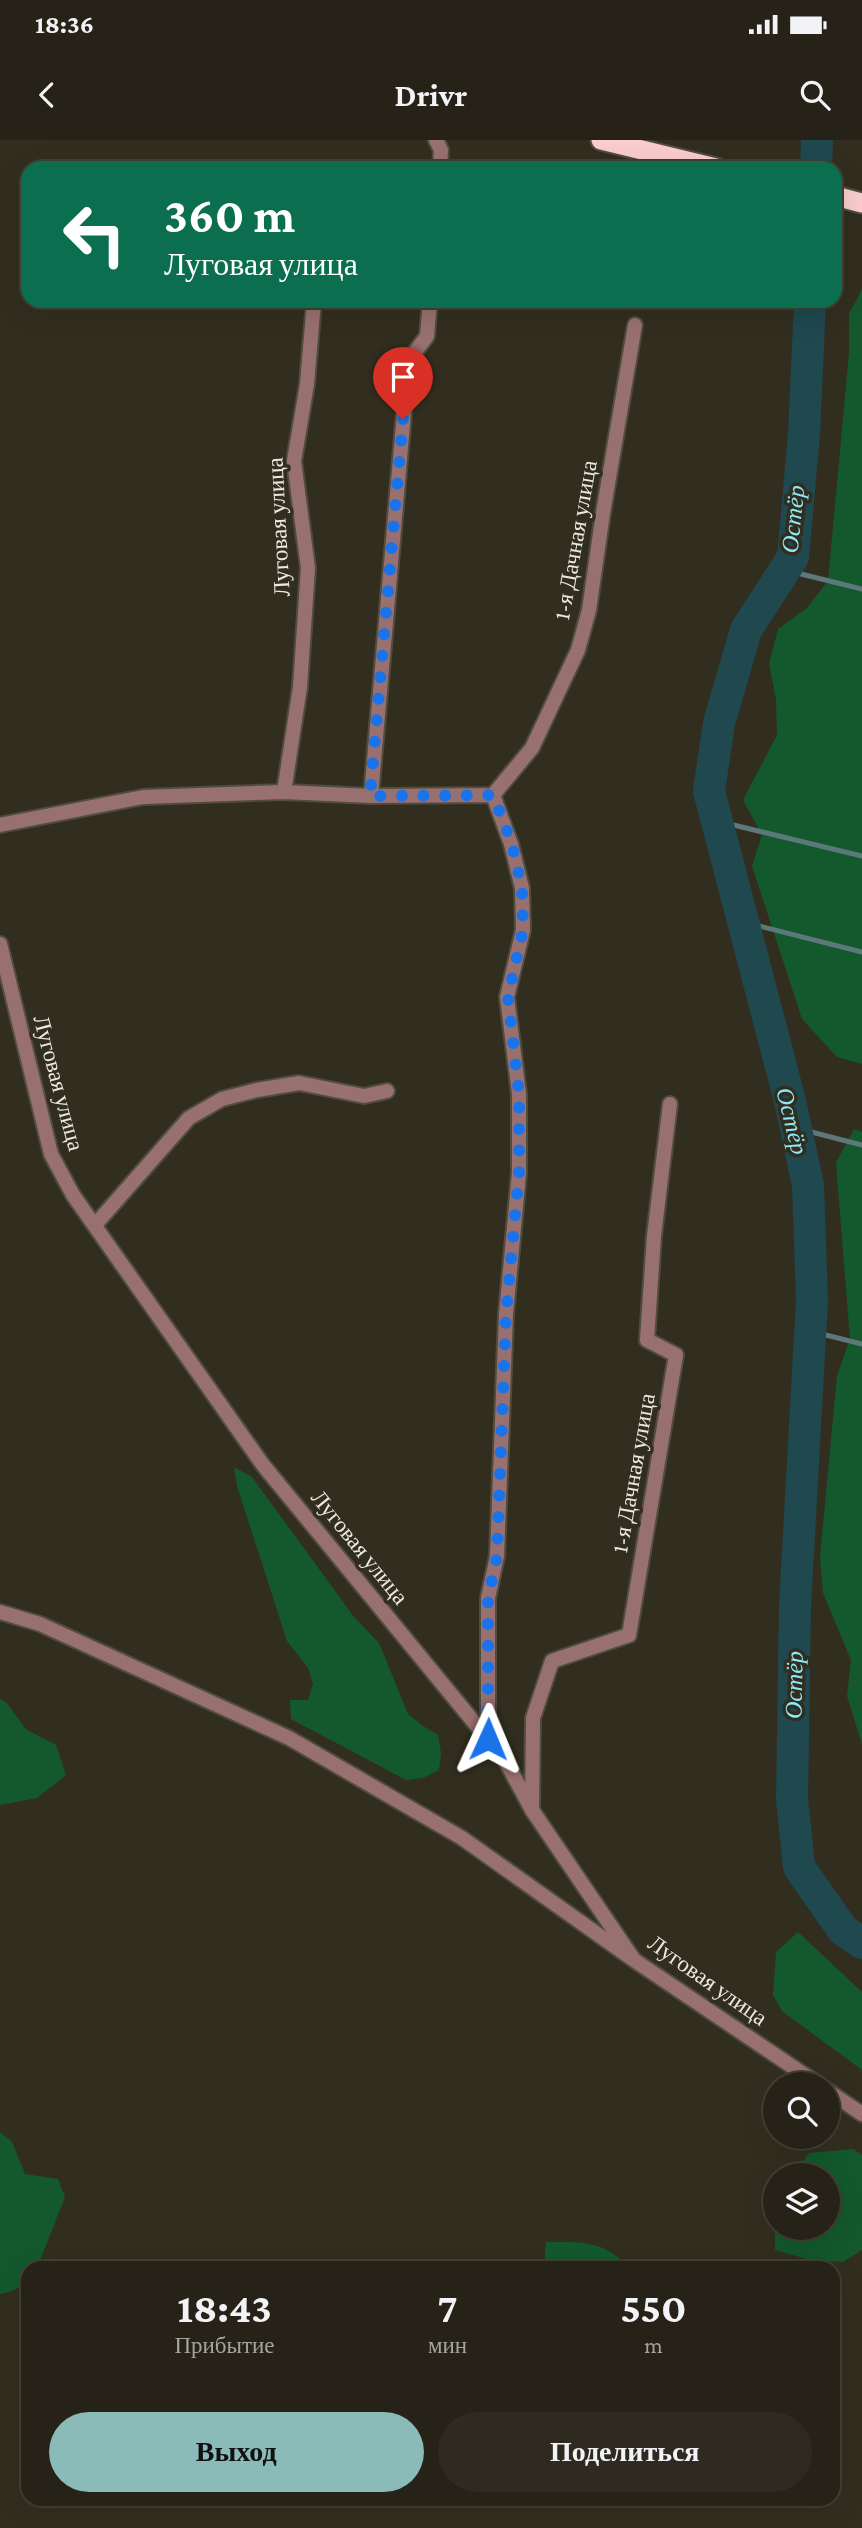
<!DOCTYPE html>
<html lang="ru">
<meta charset="utf-8">
<style>
body{margin:0;font-family:"Crimson Pro",serif;background:#2e2a20;color:#f1f3f6;height:100vh;display:flex;flex-direction:column;font-size:26px;white-space:nowrap}
*{box-sizing:border-box;margin:0}
p{font-size:23px;color:#a4a4a1}
.icon{flex:none;width:38px;height:38px;fill:none;stroke:currentColor;stroke-width:2;stroke-linecap:round;stroke-linejoin:round}
.map{position:relative;flex:1;overflow:hidden}
.sheet{position:absolute;left:21px;top:2121px;width:819px;height:245px;display:flex;flex-direction:column;background:#262217;border-radius:21px;box-shadow:0 7px 28px #0002,0 0 0 2px #423f36}
.sheet>*{flex:none}
.banner{position:absolute;left:21px;top:21px;width:821px;height:147px;border-radius:21px;box-shadow:0 7px 28px #0002,0 0 0 2px #423f36;background:#0b6e4f;color:#fff;overflow:hidden}
.tools{position:absolute;left:763px;top:1932px;display:grid;gap:14px}
.tools a{display:grid;place-items:center;width:77px;height:77px;border-radius:50%;background:#262217;box-shadow:0 7px 28px #0002,0 0 0 2px #423f36;font-size:35px}
.pin{position:absolute;display:grid;place-items:center;width:60px;height:60px;color:#fff;margin:-72px -30px;border-radius:50% 50% 50% 0;rotate:-45deg;box-shadow:0 0 7px #0007}
.pin .icon{rotate:45deg}
.me{position:absolute;width:77px;margin:-38px;rotate:1deg;stroke-linejoin:round;filter:drop-shadow(0 0 5px #0008)}
.turn{display:flex;align-items:center;gap:24px;height:147px;padding:0 28px;font-size:32px}
.turn .icon{width:91px;height:91px;stroke-width:2.5}
.turn b{display:block;font-size:49px;line-height:60px}
.eta{display:flex;justify-content:space-evenly;align-items:center;height:119px;text-align:center}
.eta b{font-size:42px;font-weight:700;line-height:49px}
.button{display:flex;gap:14px;margin-top:auto;padding:14px 28px}
.button a{flex:1;height:80px;border-radius:42px;background:#8bbbb9;color:#111;font-size:28px;font-weight:700;line-height:80px;text-align:center}
.button a+a{background:#2e2a20;color:#f1f3f6}
.status{display:flex;justify-content:space-between;align-items:center;height:49px;padding:0 35px;background:#262217;direction:ltr}
.status svg{height:19px;fill:currentColor}
header{display:flex;justify-content:space-between;align-items:center;height:91px;padding:0 28px;background:#262217;font-size:32px;font-weight:700}
.map>svg:first-child{display:block}
.green{fill:#14592d}
.lines{fill:none;stroke-linecap:round;stroke-linejoin:round}
.stream{stroke:#5c787a;stroke-width:5}
.river{stroke:#1f484f;stroke-width:32}
.minor-casing{stroke:#504c3e;stroke-width:18}
.tertiary-casing{stroke:#504c3e;stroke-width:18}
.trunk-casing{stroke:#504c3e;stroke-width:23}
.minor{stroke:#997070;stroke-width:14}
.tertiary{stroke:#997070;stroke-width:14}
.trunk{stroke:#facccd;stroke-width:19}
.route{stroke:#1a73e8;stroke-width:12;stroke-dasharray:0 21.6}
.labels{text-anchor:middle;stroke-width:7;stroke-linejoin:round;paint-order:stroke}
.street-label{font-size:23px;fill:#ebe8df;stroke:#322e1f}
.water-label{font-size:24px;font-style:italic;fill:#8fe9fa;stroke:#322e1f}
</style>
<div class="status"><b>18:36</b><svg viewBox="0 0 49 12"><path d="M0 12V9h3v3zM5 12V6h3v6zM10 12V3h3v9zM15 12V0h3v12zM26 1h20v11H26zM47 4h2v5h-2z"/></svg></div>
<header><svg class="icon" aria-label="back" viewBox="0 0 24 24"><path d="M15 5l-7 7 7 7"/></svg>Drivr<svg class="icon" aria-label="search" viewBox="0 0 24 24"><circle cx="10" cy="10" r="6"/><path d="M15 15l6 6"/></svg></header>
<div class="map">
<svg width="862" height="2388" viewBox="0 0 862 2388">
<rect width="100%" height="100%" fill="#322e1f"/>
<path class="green" d="M862,149V924L837,917L802,879L752,726L762,695L743,660L777,595L776,559L769,524L778,489L807,468L828,441L849,213V174Z
M854,989L862,992V1604L847,1556L851,1520L823,1453L820,1417L837,1236L850,1199L836,1023Z
M234,1327L252,1337L354,1477L379,1503L408,1574L423,1586L438,1595L441,1613L439,1630L423,1638L406,1640L291,1579L290,1560H308L313,1544L308,1528L287,1501L237,1346Z
M0,1559L6,1562L26,1589L56,1605L66,1635L37,1658L0,1665Z
M798,1792L862,1852V1930L782,1871L773,1855L776,1812Z
M0,1992L12,2002L25,2034L58,2039L65,2057L39,2123L35,2128H28C28,2146 15,2151 0,2154Z
M853,2009L862,2015V2110L843,2122L810,2120L775,2110V2074V2088H828V2035H793L809,2013Z
M546,2102C581,2102 605,2100 629,2128H544Z"/>
<g class="lines">
<path class="stream" d="M785,430L862,449
M717,681L862,716
M743,782L862,812
M796,988L862,1005
M810,1191L862,1204"/>
<path class="river" d="M816,28L817,0
M810,161L804,294L793,417L746,490L719,583L709,651L790,961L808,1045L812,1160L795,1466L792,1659L799,1727L843,1790L862,1803"/>
<defs>
<path id="minor" d="M436,0L441,10L440,28
M284,652L300,547L308,428L294,321L307,244L314,161
M493,655L532,608L578,510L589,470L603,373L635,185
M371,656L408,226L412,216L427,196L430,161
M0,685L143,657L284,652L371,656L493,655
M95,1085L189,978L222,959L257,950L299,943L364,956L387,951
M0,1472L40,1484L289,1598L462,1698L631,1818
M488,1599V1458L497,1416L506,1174L519,1033V954L507,857L523,790L522,748L511,704L493,655
M532,1670L533,1578L552,1521L629,1495L676,1215L647,1200L654,1096L670,964"/>
<path id="tertiary" d="M0,804L51,1014L73,1055L263,1325L505,1620L532,1670L634,1820L818,1944
M828,1951L862,1974"/>
<path id="trunk" d="M601,0L716,28
M835,56L862,63"/>
</defs>
<use href="#minor" class="minor-casing"/>
<use href="#tertiary" class="tertiary-casing"/>
<use href="#trunk" class="trunk-casing"/>
<use href="#minor" class="minor"/>
<use href="#tertiary" class="tertiary"/>
<use href="#trunk" class="trunk"/>
</g>
<g class="lines">
<path class="route" d="M403,279L370,656L493,655L512,704L522,748L523,790L508,857L519,954V1033L506,1174L497,1416L488,1458V1599"/>
</g>
<g class="labels">
<g class="street-label">
<text transform="translate(278 387) rotate(-93)" y="8">Луговая улица</text>
<text transform="translate(575 400) rotate(-80)" y="8">1-я Дачная улица</text>
<text transform="translate(59 943) rotate(75)" y="8">Луговая улица</text>
<text transform="translate(633 1333) rotate(-80)" y="8">1-я Дачная улица</text>
<text transform="translate(360 1407) rotate(51)" y="8">Луговая улица</text>
<text transform="translate(708 1840) rotate(35)" y="8">Луговая улица</text>
</g>
<g class="water-label">
<text transform="translate(793 379) rotate(-84)" y="8">Остёр</text>
<text transform="translate(792 981) rotate(76)" y="8">Остёр</text>
<text transform="translate(794 1545) rotate(-89)" y="8">Остёр</text>
</g>
</g>
</svg>
<div class="tools">
<a><svg class="icon" aria-label="search" viewBox="0 0 24 24"><circle cx="10" cy="10" r="6"/><path d="M15 15l6 6"/></svg></a>
<a><svg class="icon" aria-label="layers" viewBox="0 0 24 24"><path d="M12 4l9 5-9 5-9-5zM3 14l9 5 9-5"/></svg></a>
</div>
<div class="pin" style="left:403px;top:279px;background:#d93025"><svg class="icon" aria-label="arrive" viewBox="0 0 24 24"><path d="M6 21V4h12l-3 4 3 4H6"/></svg></div>
<svg class="me" style="left:488px;top:1599px" viewBox="-20 -20 40 40"><path d="M0-17L14 15 0 8-14 15z" fill="#1a73e8" stroke="#fff" stroke-width="4"/></svg>
<div class="banner">
<div class="turn"><svg class="icon" aria-label="left" viewBox="0 0 24 24"><path d="M17 20v-9H6M10 6l-5 5 5 5"/></svg><div><b>360 m</b>Луговая улица</div></div>
</div>
<section class="sheet">
<div class="eta">
<div><b>18:43</b><p>Прибытие</p></div>
<div><b>7</b><p>мин</p></div>
<div><b>550</b><p>m</p></div>
</div>
<div class="button"><a>Выход</a><a>Поделиться</a></div>
</section>
</div>
